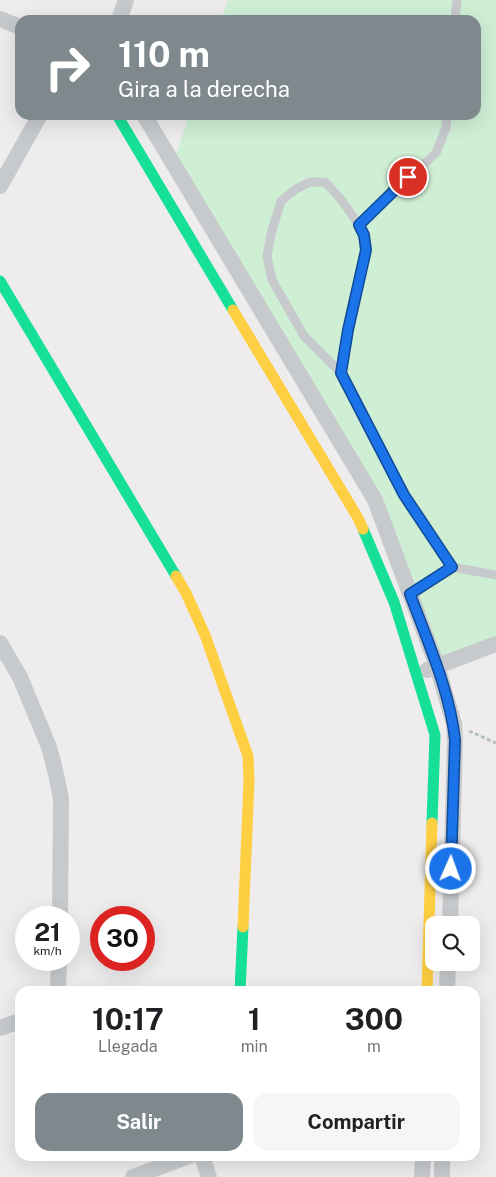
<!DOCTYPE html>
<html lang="es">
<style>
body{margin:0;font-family:"Public Sans",sans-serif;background:#f6f6f6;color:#202124;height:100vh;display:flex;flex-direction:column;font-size:19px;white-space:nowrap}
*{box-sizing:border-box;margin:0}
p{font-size:16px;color:#757577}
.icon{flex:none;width:28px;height:28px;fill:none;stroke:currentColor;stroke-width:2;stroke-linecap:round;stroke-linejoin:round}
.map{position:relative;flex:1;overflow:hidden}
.details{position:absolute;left:15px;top:986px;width:465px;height:175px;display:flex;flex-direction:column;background:#fff;border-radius:15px;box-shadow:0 5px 20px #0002}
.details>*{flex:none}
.hud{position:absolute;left:15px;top:15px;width:466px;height:105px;border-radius:15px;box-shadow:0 5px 20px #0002;background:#7f898d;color:#fff;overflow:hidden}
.tools{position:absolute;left:425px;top:916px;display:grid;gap:10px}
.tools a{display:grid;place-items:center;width:55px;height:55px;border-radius:10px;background:#fff;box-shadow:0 5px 20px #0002;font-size:25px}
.speed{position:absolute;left:15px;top:906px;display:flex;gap:10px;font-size:25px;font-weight:700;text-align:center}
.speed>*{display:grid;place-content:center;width:65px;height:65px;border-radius:50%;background:#fff;box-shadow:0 5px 20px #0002;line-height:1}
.speed small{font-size:12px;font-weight:400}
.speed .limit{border:8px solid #d22;background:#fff;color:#111}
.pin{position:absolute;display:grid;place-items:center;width:42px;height:42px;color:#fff;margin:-21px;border:2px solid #fff;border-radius:50%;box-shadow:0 1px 5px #0007}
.me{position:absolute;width:55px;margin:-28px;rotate:2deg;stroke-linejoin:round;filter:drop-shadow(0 0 4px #0008)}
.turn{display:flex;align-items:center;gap:18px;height:105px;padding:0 20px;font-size:22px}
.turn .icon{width:65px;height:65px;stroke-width:2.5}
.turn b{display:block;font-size:35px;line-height:42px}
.eta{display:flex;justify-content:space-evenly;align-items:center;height:85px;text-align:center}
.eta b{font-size:30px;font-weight:700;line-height:35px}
.button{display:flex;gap:10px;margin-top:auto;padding:10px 20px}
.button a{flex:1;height:58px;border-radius:15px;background:#7f898d;color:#fff;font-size:20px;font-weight:700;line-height:58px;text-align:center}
.button a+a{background:#f6f6f6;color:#202124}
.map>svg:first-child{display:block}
.green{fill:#cfefd5}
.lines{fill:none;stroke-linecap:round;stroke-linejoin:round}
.path{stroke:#b4c2bc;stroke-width:3;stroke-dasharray:4 2.5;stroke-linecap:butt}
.lane{stroke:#c7cacc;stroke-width:9}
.street{stroke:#c7cacc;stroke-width:16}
.fast{stroke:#16e098;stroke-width:11}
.slow{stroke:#ffcf43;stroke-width:11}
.route-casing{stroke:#114b97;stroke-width:12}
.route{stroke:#1a73e8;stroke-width:9}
</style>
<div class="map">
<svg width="496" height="1177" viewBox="0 0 496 1177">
<rect width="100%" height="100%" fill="#eeeced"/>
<path class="green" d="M228,0H496V644L437,666L375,500L173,164L189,115H476V20H221Z"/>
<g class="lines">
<path class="path" d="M469,731L496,743"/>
<path class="lane" d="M455,20L457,0
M359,225L436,153L446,128L447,115
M341,373L348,330L366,250L364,235L359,225L340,198L325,182H310L296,189L281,201L271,234L267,256L272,280L304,336L341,373L371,434L404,495L452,567L496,575
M408,595L452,567"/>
<path class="street" d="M0,19L20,27
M119,20L126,0
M144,115L375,500L437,666L454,724L455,740L450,925
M0,186L40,115
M0,643L20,677L49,747L56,774L61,799L60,918
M427,670L496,644
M58,991L59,960
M447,991L448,962
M0,1028L20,1021
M202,1156L209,1177
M133,1177L189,1156
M422,1177L423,1156
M442,1177V1156"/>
<path class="fast" d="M117,115L233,310
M0,281L176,576
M363,529L394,602L435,735L432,823
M240,991L243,927"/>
<path class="slow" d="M233,310L358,518L363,529
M176,576L186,593L205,635L248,756L249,781L243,927
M427,991L432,823"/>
</g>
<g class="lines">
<defs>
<path id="route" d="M408,177L359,225L364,235L366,250L348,330L341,373L404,495L452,567L410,594C427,640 450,691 455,740L451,869"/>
</defs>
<use href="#route" class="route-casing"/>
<use href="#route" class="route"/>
</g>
</svg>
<div class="tools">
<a><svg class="icon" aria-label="search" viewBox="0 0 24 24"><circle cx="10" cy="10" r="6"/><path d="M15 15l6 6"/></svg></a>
</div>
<div class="speed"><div>21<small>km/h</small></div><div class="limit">30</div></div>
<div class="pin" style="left:408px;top:177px;background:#d93025"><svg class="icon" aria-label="arrive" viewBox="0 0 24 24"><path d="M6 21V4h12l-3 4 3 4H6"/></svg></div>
<svg class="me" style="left:451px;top:869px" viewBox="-20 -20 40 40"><circle r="17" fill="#1a73e8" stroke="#fff" stroke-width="3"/><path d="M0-11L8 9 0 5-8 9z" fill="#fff"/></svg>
<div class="hud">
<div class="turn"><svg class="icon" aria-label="right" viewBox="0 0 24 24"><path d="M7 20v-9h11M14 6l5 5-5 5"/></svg><div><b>110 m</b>Gira a la derecha</div></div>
</div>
<section class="details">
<div class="eta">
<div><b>10:17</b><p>Llegada</p></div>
<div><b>1</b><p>min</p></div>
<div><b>300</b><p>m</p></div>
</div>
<div class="button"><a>Salir</a><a>Compartir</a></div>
</section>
</div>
